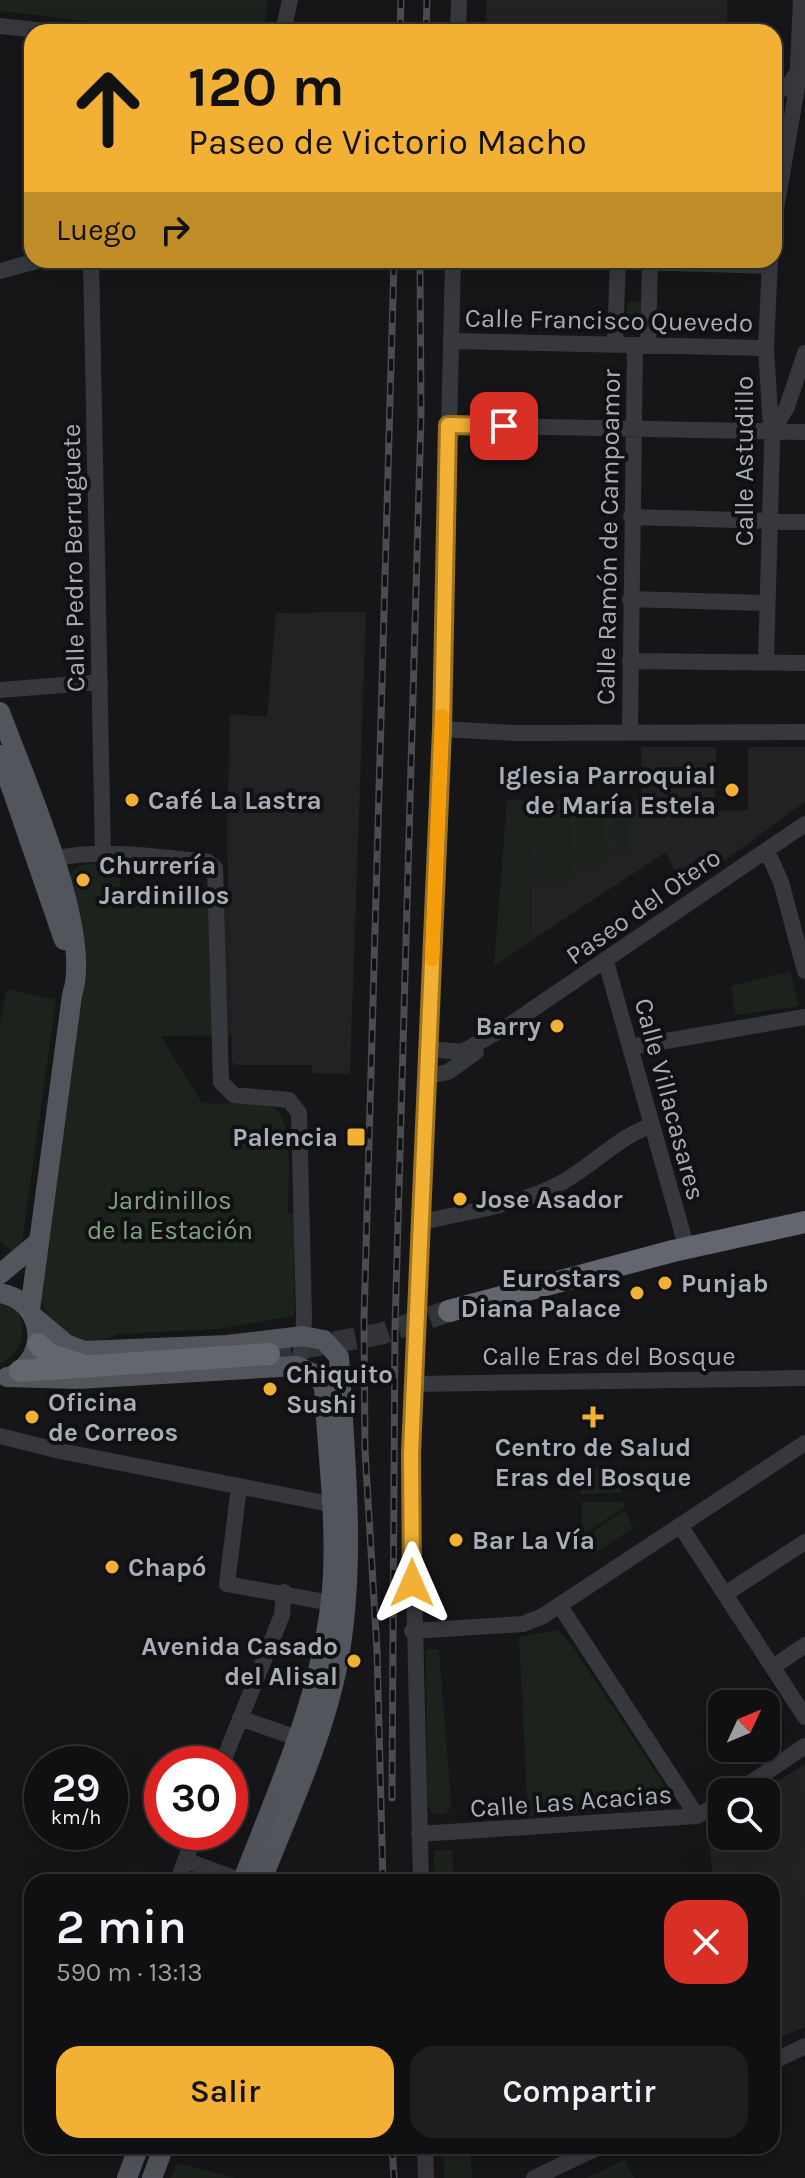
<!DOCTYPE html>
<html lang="es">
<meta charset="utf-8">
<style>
body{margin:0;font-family:Karla,sans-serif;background:#1e1e20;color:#f1f3f6;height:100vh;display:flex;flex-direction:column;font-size:30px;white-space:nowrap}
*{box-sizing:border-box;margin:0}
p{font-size:26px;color:#9c9d9f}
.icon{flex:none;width:44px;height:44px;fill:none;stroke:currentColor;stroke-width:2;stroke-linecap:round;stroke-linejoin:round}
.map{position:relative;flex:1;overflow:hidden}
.panel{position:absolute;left:24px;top:1874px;width:756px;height:280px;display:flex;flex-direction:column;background:#101012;border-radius:24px;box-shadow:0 8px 32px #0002,0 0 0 2px #303032}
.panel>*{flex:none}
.top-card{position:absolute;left:24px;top:24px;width:758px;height:244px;border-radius:24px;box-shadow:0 8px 32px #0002,0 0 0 2px #303032;background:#f2b134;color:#111;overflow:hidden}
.needle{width:52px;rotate:46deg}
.buttons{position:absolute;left:708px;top:1690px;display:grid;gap:16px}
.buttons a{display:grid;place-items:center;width:72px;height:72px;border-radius:16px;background:#101012;box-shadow:0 8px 32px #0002,0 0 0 2px #303032;font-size:40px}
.speed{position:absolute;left:24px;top:1746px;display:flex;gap:16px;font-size:40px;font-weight:700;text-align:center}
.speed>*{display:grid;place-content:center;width:104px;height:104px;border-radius:50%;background:#101012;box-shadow:0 8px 32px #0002,0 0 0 2px #303032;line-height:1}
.speed small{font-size:20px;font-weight:400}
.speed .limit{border:12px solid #d22;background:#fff;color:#111}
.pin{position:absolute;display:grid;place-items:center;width:68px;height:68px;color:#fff;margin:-34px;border-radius:16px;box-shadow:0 4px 12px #0006}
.me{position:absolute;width:88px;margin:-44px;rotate:0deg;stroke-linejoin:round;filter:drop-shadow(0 0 6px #0008)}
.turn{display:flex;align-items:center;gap:28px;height:168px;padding:0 32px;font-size:36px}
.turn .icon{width:104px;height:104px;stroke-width:2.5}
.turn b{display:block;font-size:56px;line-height:68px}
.then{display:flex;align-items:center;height:76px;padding:0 32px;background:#0003;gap:16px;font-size:30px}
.round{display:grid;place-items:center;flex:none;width:84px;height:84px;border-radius:24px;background:#1e1e20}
.head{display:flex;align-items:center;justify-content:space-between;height:136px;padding:0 32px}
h1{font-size:48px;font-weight:600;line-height:60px}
.primary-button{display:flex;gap:16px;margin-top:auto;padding:16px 32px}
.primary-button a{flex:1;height:92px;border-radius:24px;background:#f2b134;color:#111;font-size:32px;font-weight:600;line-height:92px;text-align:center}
.primary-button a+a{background:#1e1e20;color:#f1f3f6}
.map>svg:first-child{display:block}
.built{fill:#222225}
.green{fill:#1c231d}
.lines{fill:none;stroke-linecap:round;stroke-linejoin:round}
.highway-tunnel{stroke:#333438;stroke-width:22;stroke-dasharray:22 11;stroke-linecap:butt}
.minor{stroke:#37383d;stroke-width:16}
.major{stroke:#53555c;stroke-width:20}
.highway{stroke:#63666e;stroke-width:22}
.rail-casing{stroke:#4a4c52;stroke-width:7}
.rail{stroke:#111113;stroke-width:4;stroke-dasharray:12;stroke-linecap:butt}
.route-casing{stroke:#9d7322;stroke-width:20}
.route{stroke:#f2b134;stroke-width:14}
.slow{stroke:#f59e0b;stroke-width:14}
.poi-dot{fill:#f2b134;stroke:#111113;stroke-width:3}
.labels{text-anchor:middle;stroke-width:8;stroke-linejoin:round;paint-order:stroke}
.street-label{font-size:26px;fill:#a8adb8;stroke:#111113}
.poi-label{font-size:26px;font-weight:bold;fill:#a8adb8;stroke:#111113;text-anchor:start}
.park-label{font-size:26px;fill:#7fa381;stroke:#111113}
</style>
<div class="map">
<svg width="805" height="2178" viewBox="0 0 805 2178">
<rect width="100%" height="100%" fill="#161618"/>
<path class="built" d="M486,0H727V32H486Z
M366,612L350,1074L312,1073V1065H237L232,1062L227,837L230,714L267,717L276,613Z
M641,747H716L715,811L748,810V747H805V802L691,885L677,876L666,852L531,941L533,800L642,801Z
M805,1764V2027L778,2039L772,2034V1882H713L709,1835L705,1830L722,1818V1836H766V1792H761Z"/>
<path class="green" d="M0,0H268L264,32H182L0,11Z
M641,301L642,329H627V302Z
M507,800H533L531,941L494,966Z
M535,812H572V882H535Z
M575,812L605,813L604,870L574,869Z
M612,816H631V853H613Z
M105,863L121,877L120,894L229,896L232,1035L161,1036L202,1103C223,1105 250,1100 271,1107C296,1115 287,1189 288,1213L295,1214L294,1316L219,1329L117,1334L91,1347L51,1324L39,1296L80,996L67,882C73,862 86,864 105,863Z
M790,971L799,1006L735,1015L731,986Z
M7,989L56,1000L21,1249L16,1254L0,1241V1023Z
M0,1303L16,1310C30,1331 21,1353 0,1364Z
M581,1469H625L621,1483L622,1493L581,1494Z
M582,1502H622L626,1506L582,1535Z
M624,1511L634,1527L593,1555L583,1539Z
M557,1630L571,1644L667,1789L664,1805L655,1809L528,1816L519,1637Z
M439,1649L451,1801L449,1811L443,1815L432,1812L427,1805L426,1650Z
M452,1850L454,1882H435L434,1851Z
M443,2146H470L472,2178H444Z
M625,2160L634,2178H585Z
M177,2163L235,2178H171Z"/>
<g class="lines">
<path class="highway-tunnel" d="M269,1354L380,1334L449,1311"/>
<path class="minor" d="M0,26L54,32
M283,32L290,0
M458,32L459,0
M774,93L788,87L798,71
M774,221L797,87L801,0
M91,260L103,856
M578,260L769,266
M0,271L40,260
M451,341L766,348
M615,344L618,260
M648,345L650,260
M448,425L805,432
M772,432L787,407L805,353
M631,517L805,522
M630,599L767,603
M630,661L805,663
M766,661L772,445L766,348L770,260
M0,690L100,682
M442,729L515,733L805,732
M630,730L635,345
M767,851L781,882L805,971
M53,859C101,848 159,857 208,862L215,868L221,1082L234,1095L289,1100L299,1113L304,1316L303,1343L297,1366
M606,962L687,1249
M631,1047L805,1017
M429,1049L462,1052L508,1026L805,824
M428,1076L448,1072L476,1052
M423,1222C468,1211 521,1205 561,1183C592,1166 617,1138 650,1126
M414,1384L805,1378
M0,1436L60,1451L330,1504
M239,1487L227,1584L342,1605
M681,1527L805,1717
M725,1594L805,1542
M560,1606L697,1816
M412,1631L523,1624L543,1616L805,1443
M773,1667L805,1645
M240,1718L297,1738
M222,1764L282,1615L284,1592
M737,1792L805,1746
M419,1834L697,1816L722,1802
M185,1860L242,1881
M177,1882L196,1832
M421,1882L411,1453L442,729L453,260
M772,2062L805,2046
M425,2146L426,2178
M534,2178L601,2146"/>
<path class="major" d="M0,712C24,778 94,932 72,995L30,1310
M0,755L64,940
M0,1274L36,1244
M0,1293C43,1300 51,1355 13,1375
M35,1318L66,1344L84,1351L227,1345L303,1336L324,1340L339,1357C345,1460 357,1567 337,1668C322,1741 288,1813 261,1882
M7,1377L78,1379L297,1366L318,1376L324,1387C327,1448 336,1513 333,1575C328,1681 280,1784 242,1882
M127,2178L139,2146
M152,2178L164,2146"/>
<path class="highway" d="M449,1311L673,1251L805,1222
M38,1344L50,1355L79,1364
M20,1371L269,1354"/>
<defs>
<path id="rail" d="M400,32L401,0
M426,32L427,0
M392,1798L395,1327L421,416L420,260
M383,1882L377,1650L365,1450L364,1320L394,260
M392,2146L394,2178"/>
</defs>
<use href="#rail" class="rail-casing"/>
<use href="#rail" class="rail"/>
</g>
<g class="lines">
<defs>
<path id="route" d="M412,1583L411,1453L442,729L448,425L504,426"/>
</defs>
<use href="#route" class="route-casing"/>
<use href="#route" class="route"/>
<path class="slow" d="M432,959L442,716"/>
</g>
<g class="poi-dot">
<circle cx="732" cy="790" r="8"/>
<circle cx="132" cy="800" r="8"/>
<circle cx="83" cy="880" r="8"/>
<circle cx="557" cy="1026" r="8"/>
<rect x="346" y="1127" width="20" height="20" rx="4"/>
<circle cx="460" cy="1199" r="8"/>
<circle cx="665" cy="1283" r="8"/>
<circle cx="637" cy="1293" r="8"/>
<circle cx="270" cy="1389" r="8"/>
<circle cx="32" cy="1417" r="8"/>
<path d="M589 1405h8v8h8v8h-8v8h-8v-8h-8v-8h8z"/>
<circle cx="456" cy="1540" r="8"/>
<circle cx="112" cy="1567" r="8"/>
<circle cx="354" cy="1661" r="8"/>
</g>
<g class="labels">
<g class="street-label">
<text transform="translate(609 320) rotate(1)" y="9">Calle Francisco Quevedo</text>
<text transform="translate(744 461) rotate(-90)" y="9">Calle Astudillo</text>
<text transform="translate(608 537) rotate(-89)" y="9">Calle Ramón de Campoamor</text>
<text transform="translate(73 558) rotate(-91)" y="9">Calle Pedro Berruguete</text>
<text transform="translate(643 906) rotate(-35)" y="9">Paseo del Otero</text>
<text transform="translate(670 1099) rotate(75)" y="9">Calle Villacasares</text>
<text x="609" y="1365">Calle Eras del Bosque</text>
<text transform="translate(571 1801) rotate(-4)" y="9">Calle Las Acacias</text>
</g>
<g class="poi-label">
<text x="716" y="784" text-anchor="end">Iglesia Parroquial<tspan x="716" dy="30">de María Estela</tspan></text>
<text x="148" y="809">Café La Lastra</text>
<text x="99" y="874">Churrería<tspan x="99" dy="30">Jardinillos</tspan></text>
<text x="541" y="1035" text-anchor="end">Barry</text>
<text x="338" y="1146" text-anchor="end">Palencia</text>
<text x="476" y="1208">Jose Asador</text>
<text x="621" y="1287" text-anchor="end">Eurostars<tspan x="621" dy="30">Diana Palace</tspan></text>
<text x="681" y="1292">Punjab</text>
<text x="286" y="1383">Chiquito<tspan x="286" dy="30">Sushi</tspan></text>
<text x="48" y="1411">Oficina<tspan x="48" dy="30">de Correos</tspan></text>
<text x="593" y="1456" text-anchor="middle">Centro de Salud<tspan x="593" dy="30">Eras del Bosque</tspan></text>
<text x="472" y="1549">Bar La Vía</text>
<text x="128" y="1576">Chapó</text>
<text x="338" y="1655" text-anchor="end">Avenida Casado<tspan x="338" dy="30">del Alisal</tspan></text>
</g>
<g class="park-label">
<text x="170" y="1209">Jardinillos<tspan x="170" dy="30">de la Estación</tspan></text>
</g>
</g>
</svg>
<div class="buttons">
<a><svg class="needle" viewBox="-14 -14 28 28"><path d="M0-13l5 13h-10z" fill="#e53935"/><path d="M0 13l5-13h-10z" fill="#9c9d9f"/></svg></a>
<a><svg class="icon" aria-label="search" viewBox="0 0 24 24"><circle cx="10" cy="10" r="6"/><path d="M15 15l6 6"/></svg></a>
</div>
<div class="speed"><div>29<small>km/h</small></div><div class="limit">30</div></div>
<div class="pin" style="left:504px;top:426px;background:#d93025"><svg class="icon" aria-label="arrive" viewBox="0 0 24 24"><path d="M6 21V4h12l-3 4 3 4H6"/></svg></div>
<svg class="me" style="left:412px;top:1583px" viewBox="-20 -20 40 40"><path d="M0-17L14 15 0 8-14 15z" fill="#f2b134" stroke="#fff" stroke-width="4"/></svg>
<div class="top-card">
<div class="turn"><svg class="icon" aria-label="ahead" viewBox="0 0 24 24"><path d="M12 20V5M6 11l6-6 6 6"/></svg><div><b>120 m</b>Paseo de Victorio Macho</div></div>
<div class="then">Luego<svg class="icon" aria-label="right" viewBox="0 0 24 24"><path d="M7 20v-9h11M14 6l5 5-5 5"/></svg></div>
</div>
<section class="panel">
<div class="head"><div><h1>2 min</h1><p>590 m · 13:13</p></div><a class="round" style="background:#d93025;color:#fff"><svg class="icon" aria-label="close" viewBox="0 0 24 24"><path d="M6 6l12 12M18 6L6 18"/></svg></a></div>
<div class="primary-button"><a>Salir</a><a>Compartir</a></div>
</section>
</div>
